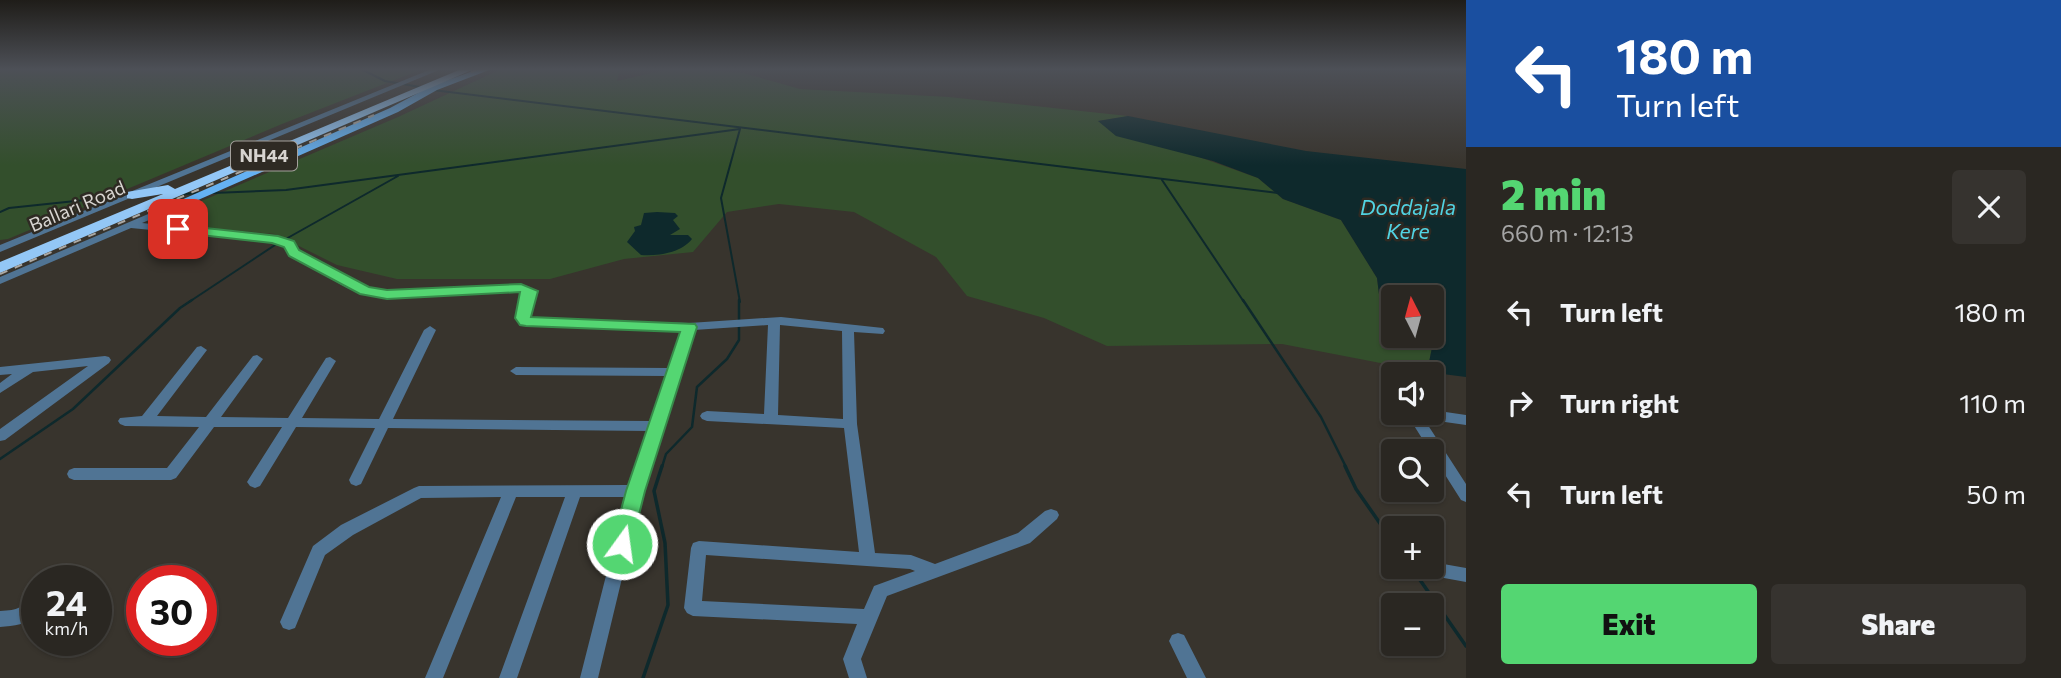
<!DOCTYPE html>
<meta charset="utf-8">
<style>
body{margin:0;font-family:Commissioner,sans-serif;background:#36332f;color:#f1f3f6;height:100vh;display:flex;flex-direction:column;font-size:26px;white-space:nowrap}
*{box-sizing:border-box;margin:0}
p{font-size:23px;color:#a5a5a5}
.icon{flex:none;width:38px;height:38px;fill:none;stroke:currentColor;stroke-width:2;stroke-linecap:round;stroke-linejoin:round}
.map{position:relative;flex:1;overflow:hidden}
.panel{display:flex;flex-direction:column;background:#2a2722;width:595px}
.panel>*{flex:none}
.top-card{background:#1a4fa0;color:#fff;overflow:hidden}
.needle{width:46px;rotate:354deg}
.controls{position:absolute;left:1381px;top:285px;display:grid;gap:14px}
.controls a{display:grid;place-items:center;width:63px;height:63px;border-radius:7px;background:#2a2722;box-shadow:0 2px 5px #0004,0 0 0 2px #464440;font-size:35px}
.speed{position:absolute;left:21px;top:565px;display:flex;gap:14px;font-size:35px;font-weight:700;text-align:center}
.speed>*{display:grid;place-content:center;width:91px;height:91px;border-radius:50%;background:#2a2722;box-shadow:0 2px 5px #0004,0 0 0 2px #464440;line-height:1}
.speed small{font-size:18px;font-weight:400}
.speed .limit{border:10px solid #d22;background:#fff;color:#111}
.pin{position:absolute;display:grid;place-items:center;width:60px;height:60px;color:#fff;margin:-30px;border-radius:14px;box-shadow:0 4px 10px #0006}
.me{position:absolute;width:77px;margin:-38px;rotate:14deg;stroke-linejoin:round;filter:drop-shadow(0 0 5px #0008)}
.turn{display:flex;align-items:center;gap:24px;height:147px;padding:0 35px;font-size:32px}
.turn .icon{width:91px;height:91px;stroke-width:2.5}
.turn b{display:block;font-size:49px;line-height:60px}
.round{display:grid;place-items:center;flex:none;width:74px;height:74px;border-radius:7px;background:#36332f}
.headline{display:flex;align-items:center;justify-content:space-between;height:119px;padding:0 35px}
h1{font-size:42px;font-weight:800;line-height:52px;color:#54d672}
.button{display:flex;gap:14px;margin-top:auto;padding:14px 35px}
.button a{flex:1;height:80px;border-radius:7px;background:#54d672;color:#111;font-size:28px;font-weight:800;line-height:80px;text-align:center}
.button a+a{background:#36332f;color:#f1f3f6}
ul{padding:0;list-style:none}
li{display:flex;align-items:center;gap:21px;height:91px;padding:0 35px}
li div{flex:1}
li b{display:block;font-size:26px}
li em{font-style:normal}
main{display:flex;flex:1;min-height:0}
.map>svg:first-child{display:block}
.green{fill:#334f2c}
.water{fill:#0e292c}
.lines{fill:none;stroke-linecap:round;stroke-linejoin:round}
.stream-far2{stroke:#0e292c;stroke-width:2}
.stream-far1{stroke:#0e292c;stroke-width:2.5}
.stream{stroke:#0e292c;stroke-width:3.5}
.minor{fill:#507494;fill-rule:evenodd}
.major{fill:#65b1f2;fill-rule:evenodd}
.highway{fill:#93c7f6;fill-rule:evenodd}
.rail{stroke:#aba8a3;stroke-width:2;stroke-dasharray:8 8;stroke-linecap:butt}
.route{fill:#54d672;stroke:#378b4a;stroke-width:2}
.labels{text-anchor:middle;stroke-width:5;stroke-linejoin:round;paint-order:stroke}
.shield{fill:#2e2a23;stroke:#a4a19c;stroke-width:2}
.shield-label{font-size:18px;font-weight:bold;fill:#d7d4d0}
.street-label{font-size:19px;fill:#d7d4d0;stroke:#2e2a23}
.water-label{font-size:21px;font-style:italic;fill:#51d3e2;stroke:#2e2a23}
</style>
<main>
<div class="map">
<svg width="1466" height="678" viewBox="0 0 1466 678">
<rect width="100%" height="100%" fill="#38342d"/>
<path class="green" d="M0,70H420L282,124L8,239L0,240Z
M499,70H620L617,81L665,70H704L744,73L800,89L949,97L1128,116L1098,121L1258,178L1283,199L1341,220L1377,278L1380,302L1393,311V336L1434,338L1427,372L1282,344L1107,346L1044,318L967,296L936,257L854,212L779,204L727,212L693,252L624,259L550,279H397L337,265L275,234L150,223L398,117Z"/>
<path class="water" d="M1128,116L1306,151L1466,169V377L1427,372L1434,338L1431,336L1432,298H1393V311L1380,302L1377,278L1341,220L1283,199L1258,178L1213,161L1116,136L1098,121Z
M657,212L675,213L678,216L673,220L680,229L670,235H688L692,239C681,253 659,256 641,255L627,242L635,231L634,227L641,225L644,213Z"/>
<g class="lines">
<path class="stream-far2" d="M363,70L385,81L420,87
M433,90L1278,193
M1162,180L1244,302
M213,193L286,190L740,129L721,198L740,302
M182,194L199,193
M0,212L9,208L123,196
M284,240L398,176
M189,302L278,243"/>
<path class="stream-far1" d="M1243,300L1321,417L1346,467
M0,459L73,409L180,308L192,300
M662,467L666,454L692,427L697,387L727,359L739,340V300"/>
<path class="stream" d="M1345,466L1356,489L1393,542
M1411,567L1466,646
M643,678L668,605L665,543L654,491L662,466"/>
<path class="minor" d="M429,70H439L0,252V245Z
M160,209L163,210V214L142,223L278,237L294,242L298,251L355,284L375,290L525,286L536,291L529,319L689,323L781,317L883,328L885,331L883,334L854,332L857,424L875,553L911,555L935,564L1018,533L1045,511L1051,509L1057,511L1059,515L1057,519L1030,543L887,596L861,659L867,678H849L843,659L857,624L693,616L687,613L684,608L691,548L693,543L699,541L859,552L844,428L707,421L702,419L700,416L702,413L707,411L764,414L768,325L694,330L643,491L598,678H580L626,497H580L517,678H499L565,497H516L443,678H425L501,497L421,498L353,535L325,555L295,628L289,630L283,628L280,622L313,546L341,525L414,488L419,486L629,485L648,431L388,428L361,484L356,486L351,484L349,480L375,428L296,427L260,486L255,488L250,486L247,482L282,427H214L176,478L171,480H74L69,478L67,474L69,470L74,468H167L199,427L125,426L120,424L118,421L120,418L142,416L197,347L201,346L207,350L157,416L206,417L253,356L257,355L263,359L221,417L288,418L326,358L330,357L336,361L302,418L379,419L424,330L430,326L436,330L393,419L651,421L666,376L516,375L510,371L516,367L669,368L682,330L526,326L522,325L517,318L524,293L520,291L374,296L347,288L289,255L285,246L273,242L131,228L0,284V277ZM780,325L842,331L843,419L778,415ZM706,555L910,569L915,571L874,586L864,609L702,601Z
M105,356L109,357L111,360L109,363L5,440L0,441V429L88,366L33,372L0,393V383L12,374L0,375V367Z
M1432,410L1466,415V425L1424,419L1466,484V502L1461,500L1406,413H1432Z
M1432,562L1466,568V582L1422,574L1416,572L1414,567H1432Z
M79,566L85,568L87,573L85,578L71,581H37V583L36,581L38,576L54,569Z
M37,590V614C27,625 14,626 0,627V611C19,610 22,609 31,592Z
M1178,633L1184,635L1206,678H1187L1169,641L1172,635Z"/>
<path class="major" d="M476,70H489L437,90L398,112L164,215H156L154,212L390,108L431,86Z"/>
<path class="highway" d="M459,70H472L0,273V262L163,194L132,199L127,198V192L168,185L175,189Z"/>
<path class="rail" d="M471,72L476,70
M0,274L374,115"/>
</g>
<linearGradient id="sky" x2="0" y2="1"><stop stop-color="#1f1d19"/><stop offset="0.42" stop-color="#4d5057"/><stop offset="1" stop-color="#4d5057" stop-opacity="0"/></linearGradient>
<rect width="1466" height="165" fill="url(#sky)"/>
<path class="route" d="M178,225L278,236L294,241L299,250L369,287L387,290L521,284L538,291L531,317L695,324L697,327L645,491L630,550L622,553L615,550L612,544L626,491L680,332L526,326L520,325L515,318L520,292L387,299L360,294L289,256L284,247L272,243L174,232L172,229Z"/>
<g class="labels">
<rect class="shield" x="231" y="141.5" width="66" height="29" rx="5"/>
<g class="shield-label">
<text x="264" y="162">NH44</text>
</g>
<g class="street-label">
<text transform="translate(77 206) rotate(-23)" y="7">Ballari Road</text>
</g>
<g class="water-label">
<text x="1408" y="215">Doddajala<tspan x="1408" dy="24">Kere</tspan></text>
</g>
</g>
</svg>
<div class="controls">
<a><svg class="needle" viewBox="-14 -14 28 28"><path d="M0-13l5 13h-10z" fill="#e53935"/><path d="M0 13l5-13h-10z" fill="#a5a5a5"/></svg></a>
<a><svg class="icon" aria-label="sound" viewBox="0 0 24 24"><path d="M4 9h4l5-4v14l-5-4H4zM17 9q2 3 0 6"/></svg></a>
<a><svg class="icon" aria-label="search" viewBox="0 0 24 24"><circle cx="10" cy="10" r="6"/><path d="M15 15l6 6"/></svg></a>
<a>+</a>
<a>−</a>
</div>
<div class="speed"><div>24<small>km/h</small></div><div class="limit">30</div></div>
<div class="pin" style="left:178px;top:229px;background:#d93025"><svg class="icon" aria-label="arrive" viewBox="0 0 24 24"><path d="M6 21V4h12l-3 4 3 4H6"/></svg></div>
<svg class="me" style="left:622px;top:544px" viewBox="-20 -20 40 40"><circle r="17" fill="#54d672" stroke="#fff" stroke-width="3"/><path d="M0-11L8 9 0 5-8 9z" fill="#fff"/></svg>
</div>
<section class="panel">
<div class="top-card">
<div class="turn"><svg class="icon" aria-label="left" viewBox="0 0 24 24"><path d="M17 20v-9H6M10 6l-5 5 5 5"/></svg><div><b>180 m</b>Turn left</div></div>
</div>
<div class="headline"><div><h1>2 min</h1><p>660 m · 12:13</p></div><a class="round"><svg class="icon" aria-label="close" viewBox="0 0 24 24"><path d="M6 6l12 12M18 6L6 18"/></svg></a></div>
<ul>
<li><svg class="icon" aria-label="left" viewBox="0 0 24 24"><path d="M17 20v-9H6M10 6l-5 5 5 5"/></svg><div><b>Turn left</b></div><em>180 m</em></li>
<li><svg class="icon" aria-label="right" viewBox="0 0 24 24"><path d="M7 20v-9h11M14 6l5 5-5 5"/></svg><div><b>Turn right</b></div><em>110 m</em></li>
<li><svg class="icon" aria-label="left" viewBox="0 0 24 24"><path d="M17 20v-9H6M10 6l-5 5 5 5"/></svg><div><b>Turn left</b></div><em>50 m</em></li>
</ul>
<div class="button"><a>Exit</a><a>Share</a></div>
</section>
</main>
